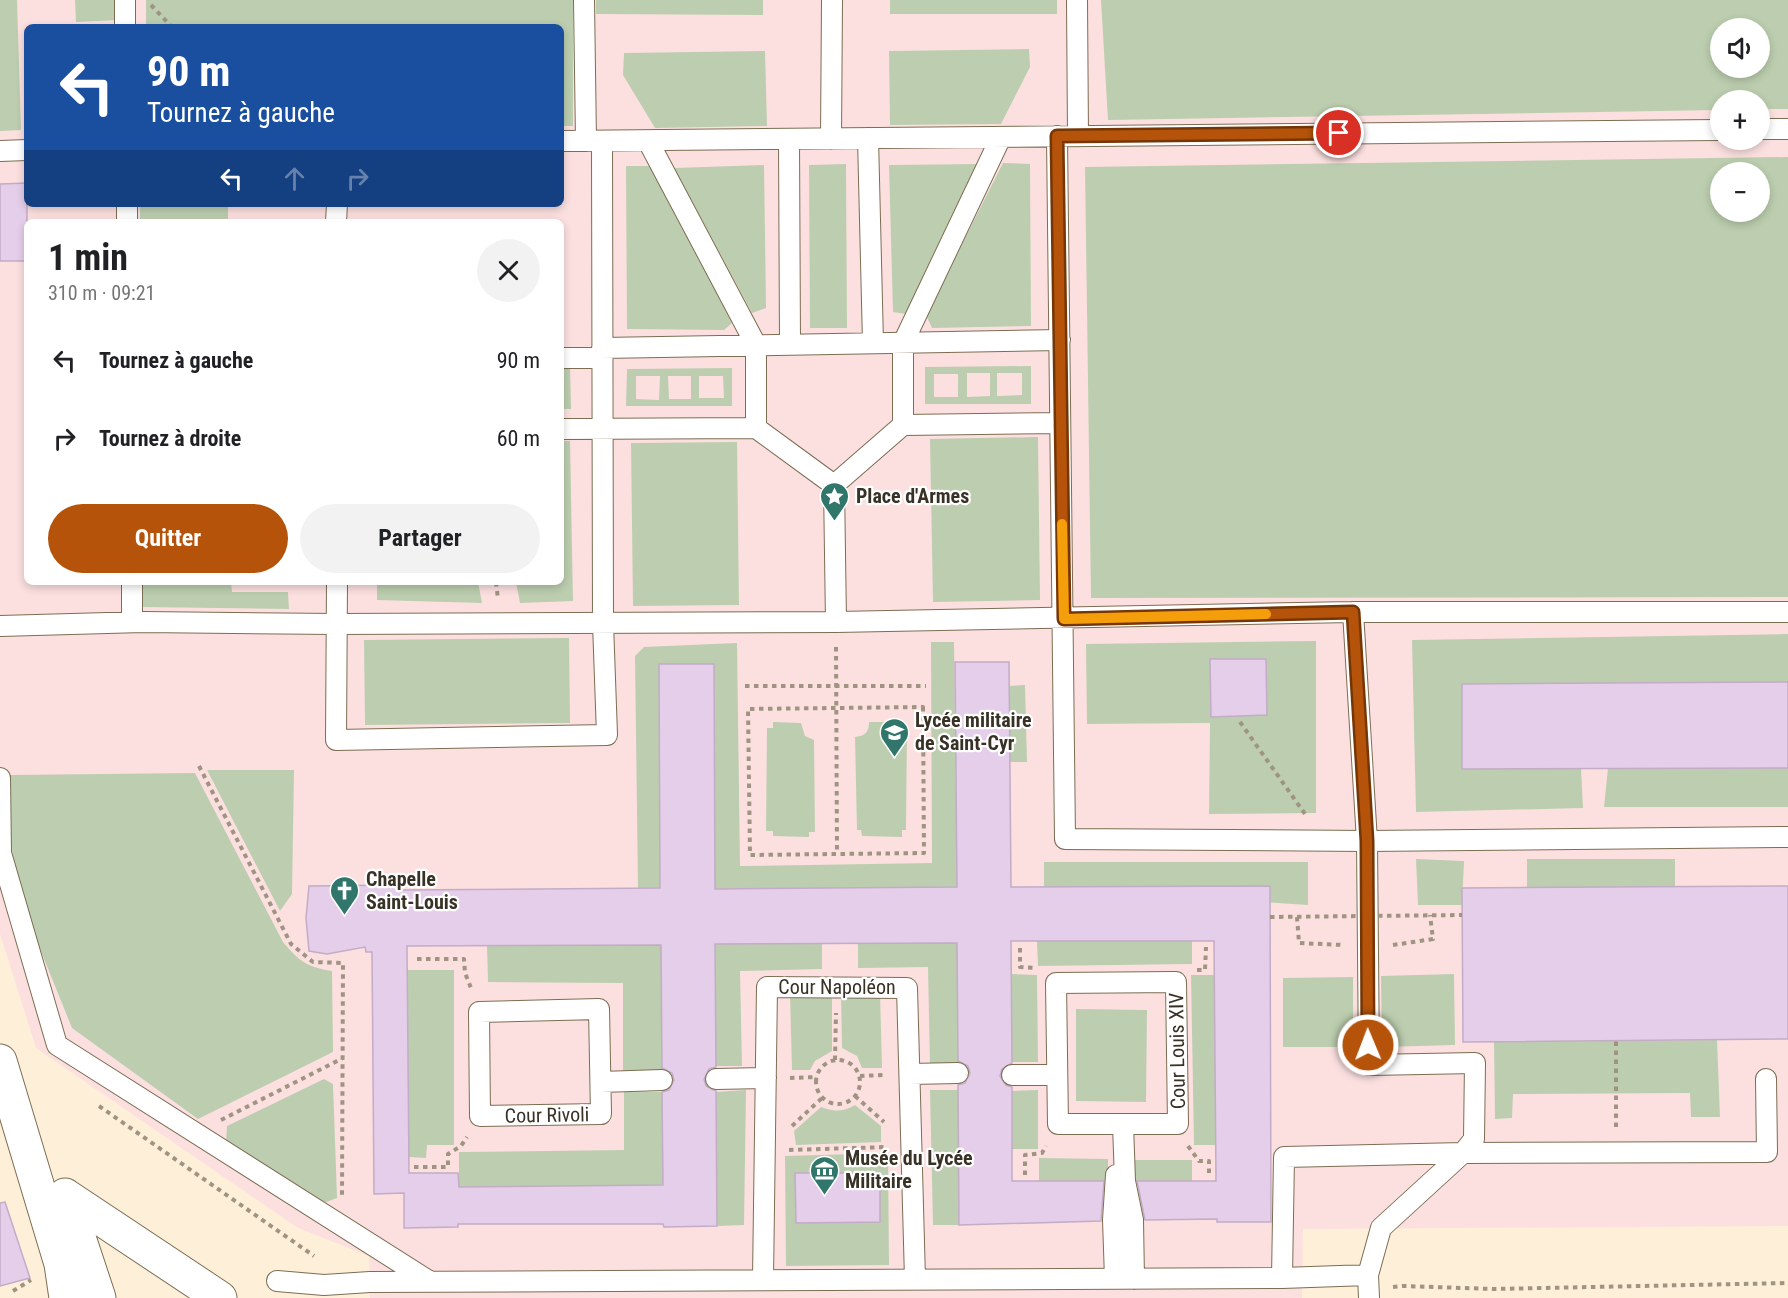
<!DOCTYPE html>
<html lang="fr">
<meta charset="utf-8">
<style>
body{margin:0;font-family:"Roboto Condensed",sans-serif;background:#f2f2f2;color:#202124;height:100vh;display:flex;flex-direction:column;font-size:22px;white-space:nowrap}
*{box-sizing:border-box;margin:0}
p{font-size:20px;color:#757577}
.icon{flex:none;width:33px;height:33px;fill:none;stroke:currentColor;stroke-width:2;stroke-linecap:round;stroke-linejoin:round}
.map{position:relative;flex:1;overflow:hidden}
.panel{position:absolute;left:24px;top:219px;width:540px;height:366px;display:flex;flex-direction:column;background:#fff;border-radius:9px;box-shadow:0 3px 9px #0003}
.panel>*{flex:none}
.hud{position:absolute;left:24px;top:24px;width:540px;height:183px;border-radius:9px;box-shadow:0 3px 9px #0003;background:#1a4fa0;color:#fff;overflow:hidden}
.buttons{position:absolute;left:1710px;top:18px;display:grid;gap:12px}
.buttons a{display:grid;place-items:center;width:60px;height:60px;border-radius:50%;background:#fff;box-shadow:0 3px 9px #0003;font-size:30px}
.pin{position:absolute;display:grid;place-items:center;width:51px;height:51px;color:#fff;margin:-26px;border:3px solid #fff;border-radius:50%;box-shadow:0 2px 6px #0007}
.me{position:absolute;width:66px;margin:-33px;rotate:359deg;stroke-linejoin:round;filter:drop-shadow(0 0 4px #0008)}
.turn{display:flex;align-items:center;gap:21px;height:126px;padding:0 24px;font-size:27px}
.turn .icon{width:78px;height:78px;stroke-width:2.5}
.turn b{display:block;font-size:42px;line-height:51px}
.lanes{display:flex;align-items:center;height:57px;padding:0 24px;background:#0003;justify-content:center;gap:30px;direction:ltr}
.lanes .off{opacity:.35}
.round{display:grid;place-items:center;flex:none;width:63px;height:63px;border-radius:32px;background:#f2f2f2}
.head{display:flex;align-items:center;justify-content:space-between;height:102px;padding:0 24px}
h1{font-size:36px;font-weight:700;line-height:45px}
.cta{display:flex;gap:12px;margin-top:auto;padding:12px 24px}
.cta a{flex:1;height:69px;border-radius:36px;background:#b45309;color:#fff;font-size:24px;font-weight:700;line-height:69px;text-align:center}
.cta a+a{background:#f2f2f2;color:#202124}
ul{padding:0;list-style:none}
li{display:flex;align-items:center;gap:18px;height:78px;padding:0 24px}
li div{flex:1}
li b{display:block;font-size:22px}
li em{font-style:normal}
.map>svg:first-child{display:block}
.education{fill:#fce0e0;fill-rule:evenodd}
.green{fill:#bcceaf;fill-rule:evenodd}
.building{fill:#e5cee9;stroke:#c2acc6;stroke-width:1.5;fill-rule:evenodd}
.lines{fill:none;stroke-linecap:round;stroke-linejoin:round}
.lane-casing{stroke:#7c6d53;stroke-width:22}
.street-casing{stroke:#7c6d53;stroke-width:35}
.secondary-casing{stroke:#7c6d53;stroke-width:35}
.path{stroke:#9f9482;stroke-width:4;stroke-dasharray:4.5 4.5;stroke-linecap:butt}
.lane{stroke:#fff;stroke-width:20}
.street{stroke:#fff;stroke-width:33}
.secondary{stroke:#fff;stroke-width:33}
.path-bridge{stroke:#9f9482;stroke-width:4;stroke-dasharray:4.5 4.5;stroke-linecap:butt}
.route-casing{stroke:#753606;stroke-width:15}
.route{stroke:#b45309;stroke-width:10}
.slow{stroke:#f59e0b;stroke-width:10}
.labels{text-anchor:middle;stroke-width:4.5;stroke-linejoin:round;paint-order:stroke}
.poi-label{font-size:20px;font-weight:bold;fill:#383125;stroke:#fff;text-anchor:start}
.street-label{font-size:20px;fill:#383125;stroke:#fff}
</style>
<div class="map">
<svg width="1788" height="1298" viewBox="0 0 1788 1298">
<rect width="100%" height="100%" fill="#fef0d8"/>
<path class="education" d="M0,0H1788V1226L1303,1229L1302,1298H370L369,1256L298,1228L36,1048L0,934ZM27,27H561V204H27ZM1720,28H1760V68H1720ZM1720,100H1760V140H1720ZM1720,172H1760V212H1720ZM27,222H561V582H27Z"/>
<path class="green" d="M0,0H17L21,130L0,131Z
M75,0H118V20L76,22Z
M146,0H573V126H561V27H146Z
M596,0H763V15L596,14Z
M890,0H1057V14H890Z
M1101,0H1788V109H1760V100H1720V110L1108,120ZM1720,28H1760V68H1720Z
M1029,49L1030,67L1001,124L890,125L889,51Z
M765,51L767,126L655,128L623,75L624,53Z
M1788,157V597L1091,598L1085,167ZM1720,172H1760V212H1720Z
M1003,163L1030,164L1031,326L932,328L926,315Z
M846,164L847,328H810L809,165Z
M981,164L906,314L893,312L889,165Z
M764,165L766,308L752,313L674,168Z
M626,166H651L732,323L724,330L627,329Z
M140,204H228V222H140Z
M1031,366V404H925V367ZM967,373H990V396L967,397ZM1022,373V395L997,396V373ZM934,374H958V397H934Z
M561,368H570L571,409H561Z
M732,368V406H626L627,369ZM636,376H660L659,400L636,399ZM668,376H691V399H669ZM699,376H723L724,398H699Z
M1038,437L1040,600L933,602L930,439Z
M561,441H570L573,601L520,603L516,582H561Z
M737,442L739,605L633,606L631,443Z
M143,582H231L232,592H288L289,609L143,607Z
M377,582H478L482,603L377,600Z
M1788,634V682L1462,684V769L1581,768L1583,808L1416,812L1412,640Z
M569,638L570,723L365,725L364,640Z
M1316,641V813L1209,814L1210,723L1087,724L1086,644ZM1210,659H1266L1267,715L1211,716Z
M931,642H954L957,887L715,889L713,664L659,665L660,888H638L635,656L644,647L737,643L740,866L932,863Z
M1025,685L1027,762H1010L1009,686Z
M773,722L801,723L805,736L814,740L815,832H809V837L773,836V831H766L767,728H773Z
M869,722H900V728L907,727L906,830H902V837L862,836L861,830H857L855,737C865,736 869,732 869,722Z
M1608,768H1788V807H1604Z
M207,770H294L292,894L280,911Z
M195,773L283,942C300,962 307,967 332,971L333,1052L198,1119L72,1028L17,892L11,841L9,775Z
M1416,859L1464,861L1462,905H1418Z
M1527,859H1675V887L1527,888Z
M1044,862H1308V905L1044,887Z
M1037,941H1192V964L1038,966Z
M822,943V969L740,971L742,1066H716L715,944Z
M858,943H957L958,1065H930L928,967L858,968Z
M661,945L662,1072L623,1073V983L488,982L487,946Z
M407,970H454V1145H427L426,1158L409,1157Z
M1011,974L1037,975L1038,1062H1012Z
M1454,974L1455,1045L1382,1047L1381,976Z
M1191,975H1215L1216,1145H1194Z
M1353,977V1047H1283V978Z
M880,992L882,1068H862L857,1056L842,1048L841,994Z
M832,993V1051L815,1061L810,1070H792L790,994Z
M1076,1009L1147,1010L1146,1102L1076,1101Z
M1717,1040L1720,1117H1691L1690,1093L1513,1094L1512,1118L1495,1119L1494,1042Z
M324,1079L333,1084L337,1198L321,1204L226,1143L227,1126Z
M746,1090L744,1225L717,1226L716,1092Z
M930,1090H958L959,1225H933Z
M1038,1090V1149H1012V1091Z
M624,1092H662L663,1185L459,1187V1152L624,1150Z
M855,1105L881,1126V1142L796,1145L794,1131L821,1107C834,1112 843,1112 855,1105Z
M888,1153L889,1265L786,1266L785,1156ZM880,1173V1222L796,1223V1174Z
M1039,1158L1108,1159V1181H1039Z
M1131,1160H1192V1181H1132Z"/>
<path class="building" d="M27,183V261H0V184Z
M1210,659H1266L1267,715L1211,717Z
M955,662H1009L1011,887L1270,886L1271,1222H1217V1219L1145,1220L1137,1181H1216L1214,941H1011L1012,1063L1002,1069L1000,1076L1006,1085L1012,1087V1181H1104L1101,1221L959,1225L958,1085L965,1083L970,1073L968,1066L958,1061L957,943L715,944L716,1067L709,1069L704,1079L706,1086L716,1091L717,1226L664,1227L663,1224H458V1227L404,1228V1193L374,1194L372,952H366L365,947L327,954L309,951L306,918L309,886L398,885L399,890L660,888L659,664H714L715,889L957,887ZM661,945L662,1068L672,1073L674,1080L669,1090L662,1092L663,1185L459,1187L458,1173H409L407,946Z
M1788,682V768L1462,769V684Z
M1788,886V1039L1463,1042L1462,888Z
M795,1173H880V1222L796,1223Z
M5,1202L30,1278L0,1286V1203Z"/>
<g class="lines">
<defs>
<path id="lane" d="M125,0V27
M584,0L586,141
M1077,0L1078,136
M1760,129H1788
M1057,136L1065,839L1367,841L1788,837
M868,138L873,343
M789,139L790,344
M831,139L832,0
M561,141L1720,130
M648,141L756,345V428L834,485L836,622
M0,151L27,150
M127,204V222
M336,222L337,204
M602,348L1060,340
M561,358H602
M903,425L1060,423
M561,429L756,428
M834,485L903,425V343L1001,137
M132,582V622
M337,582L336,740L607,735L603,623L602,141
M1353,612L1367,841L1369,1065L1475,1063L1474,1139L1463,1153L1381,1228L1368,1275L1369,1298
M0,626L143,622L336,624L836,622L1353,612H1788
M0,778L1,853L57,1045L429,1281
M1176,982L1178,1124H1058L1056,983Z
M599,1009L601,1114L480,1116L479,1012Z
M910,1074L958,1073
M1012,1075H1057
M716,1079L766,1078
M601,1082L662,1080
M1123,1124L1125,1181L1133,1220L1134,1279
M1115,1278L1113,1220L1116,1175
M1282,1278L1284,1157L1463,1153L1767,1152L1766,1079
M763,1280L767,987L907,988L915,1279
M277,1281L324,1285L370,1282L1282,1278L1368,1275"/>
<path id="street" d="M65,1195L220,1298
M65,1195L99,1298"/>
<path id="secondary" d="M0,1061L61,1264L66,1298"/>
</defs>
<use href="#lane" class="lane-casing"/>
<use href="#street" class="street-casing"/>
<use href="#secondary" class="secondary-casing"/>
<path class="path" d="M151,5L172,27
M496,582L498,599
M836,647L837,854
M745,686H926
M923,707L924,853L750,855L748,709Z
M1240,722L1305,814
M199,766L291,944L313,962L343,963L342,1196
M1297,917L1299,943L1344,945
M1393,945L1433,939L1430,915
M1020,948V967L1036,968
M417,959H464L465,973L471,988
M1197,970H1205L1206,947
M816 1082a22 22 0 1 1 44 0a22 22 0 1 1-44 0Z
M835,1060L836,1013
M860,1076L883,1075
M790,1078L816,1077
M855,1096L884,1122
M99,1106L314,1256
M221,1120L343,1058
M792,1126L822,1098
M1616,1127V1041
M1188,1146L1199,1161H1209V1175
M789,1150L887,1147
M414,1167H448V1154L461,1146L467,1137
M1025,1175V1155L1042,1153L1046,1146
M1393,1287L1403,1286L1494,1289L1788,1283
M13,1291L31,1280"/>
<use href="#lane" class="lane"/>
<use href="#street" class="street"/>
<use href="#secondary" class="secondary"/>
<path class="path-bridge" d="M1270,917L1462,915"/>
</g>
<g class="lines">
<defs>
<path id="route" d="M1339,133L1057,136L1064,619L1353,612L1367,841L1368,1045"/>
</defs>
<use href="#route" class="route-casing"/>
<use href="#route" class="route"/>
<path class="slow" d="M1062,524L1064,619L1266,614"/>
</g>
<defs>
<symbol id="sight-pin" viewBox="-11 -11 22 30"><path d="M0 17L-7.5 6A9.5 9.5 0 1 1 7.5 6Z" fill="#30766b" stroke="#fff"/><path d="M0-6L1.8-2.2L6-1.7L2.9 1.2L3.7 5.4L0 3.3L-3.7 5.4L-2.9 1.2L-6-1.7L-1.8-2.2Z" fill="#fff"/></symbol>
<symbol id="school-pin" viewBox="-11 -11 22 30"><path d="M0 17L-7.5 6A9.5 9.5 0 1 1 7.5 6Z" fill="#30766b" stroke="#fff"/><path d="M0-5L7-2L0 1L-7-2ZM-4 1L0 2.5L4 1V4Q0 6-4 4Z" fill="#fff"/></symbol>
<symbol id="church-pin" viewBox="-11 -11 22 30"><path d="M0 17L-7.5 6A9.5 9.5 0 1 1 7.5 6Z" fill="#30766b" stroke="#fff"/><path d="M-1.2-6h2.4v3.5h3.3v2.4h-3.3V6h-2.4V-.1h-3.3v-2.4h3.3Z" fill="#fff"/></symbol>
<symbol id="museum-pin" viewBox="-11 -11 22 30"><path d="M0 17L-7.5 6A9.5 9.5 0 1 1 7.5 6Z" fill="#30766b" stroke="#fff"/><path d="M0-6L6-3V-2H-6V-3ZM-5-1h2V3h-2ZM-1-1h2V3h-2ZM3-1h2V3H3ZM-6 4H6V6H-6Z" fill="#fff"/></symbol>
</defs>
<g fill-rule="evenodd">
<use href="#sight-pin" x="818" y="480" width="33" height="45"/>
<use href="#school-pin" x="878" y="716" width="33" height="45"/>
<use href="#church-pin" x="328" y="874" width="33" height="45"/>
<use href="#museum-pin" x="808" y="1154" width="33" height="45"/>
</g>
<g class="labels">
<g class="poi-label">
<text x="856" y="503">Place d'Armes</text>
<text x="915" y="727">Lycée militaire<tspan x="915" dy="23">de Saint-Cyr</tspan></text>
<text x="366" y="886">Chapelle<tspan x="366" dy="23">Saint-Louis</tspan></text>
<text x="845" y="1165">Musée du Lycée<tspan x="845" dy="23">Militaire</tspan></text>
</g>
<g class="street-label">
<text x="837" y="994">Cour Napoléon</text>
<text transform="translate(1177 1051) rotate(-91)" y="7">Cour Louis XIV</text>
<text transform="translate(547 1115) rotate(-1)" y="7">Cour Rivoli</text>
</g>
</g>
</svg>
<div class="buttons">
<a><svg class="icon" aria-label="sound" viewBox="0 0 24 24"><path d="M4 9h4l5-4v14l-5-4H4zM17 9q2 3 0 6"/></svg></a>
<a>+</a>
<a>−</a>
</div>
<div class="pin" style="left:1339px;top:133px;background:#d93025"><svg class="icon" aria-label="arrive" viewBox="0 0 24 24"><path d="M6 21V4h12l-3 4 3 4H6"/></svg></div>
<svg class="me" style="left:1368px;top:1045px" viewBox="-20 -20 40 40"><circle r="17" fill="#b45309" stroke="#fff" stroke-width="3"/><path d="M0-11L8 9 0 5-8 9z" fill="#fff"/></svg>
<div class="hud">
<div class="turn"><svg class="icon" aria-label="left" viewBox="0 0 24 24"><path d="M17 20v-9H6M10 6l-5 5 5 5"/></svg><div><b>90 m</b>Tournez à gauche</div></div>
<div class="lanes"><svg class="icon" aria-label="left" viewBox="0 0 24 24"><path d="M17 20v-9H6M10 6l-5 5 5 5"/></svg><svg class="icon off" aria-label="ahead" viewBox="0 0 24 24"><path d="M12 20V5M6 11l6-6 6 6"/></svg><svg class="icon off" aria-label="right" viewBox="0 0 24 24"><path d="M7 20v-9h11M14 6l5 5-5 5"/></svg></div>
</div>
<section class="panel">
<div class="head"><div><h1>1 min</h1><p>310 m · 09:21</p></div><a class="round"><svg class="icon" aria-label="close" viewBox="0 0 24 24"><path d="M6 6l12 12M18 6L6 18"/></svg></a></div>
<ul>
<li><svg class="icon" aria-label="left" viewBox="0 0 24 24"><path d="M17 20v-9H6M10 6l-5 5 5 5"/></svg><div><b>Tournez à gauche</b></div><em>90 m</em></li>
<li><svg class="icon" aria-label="right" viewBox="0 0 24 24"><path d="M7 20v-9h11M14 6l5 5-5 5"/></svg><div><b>Tournez à droite</b></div><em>60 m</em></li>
</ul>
<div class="cta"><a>Quitter</a><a>Partager</a></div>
</section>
</div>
